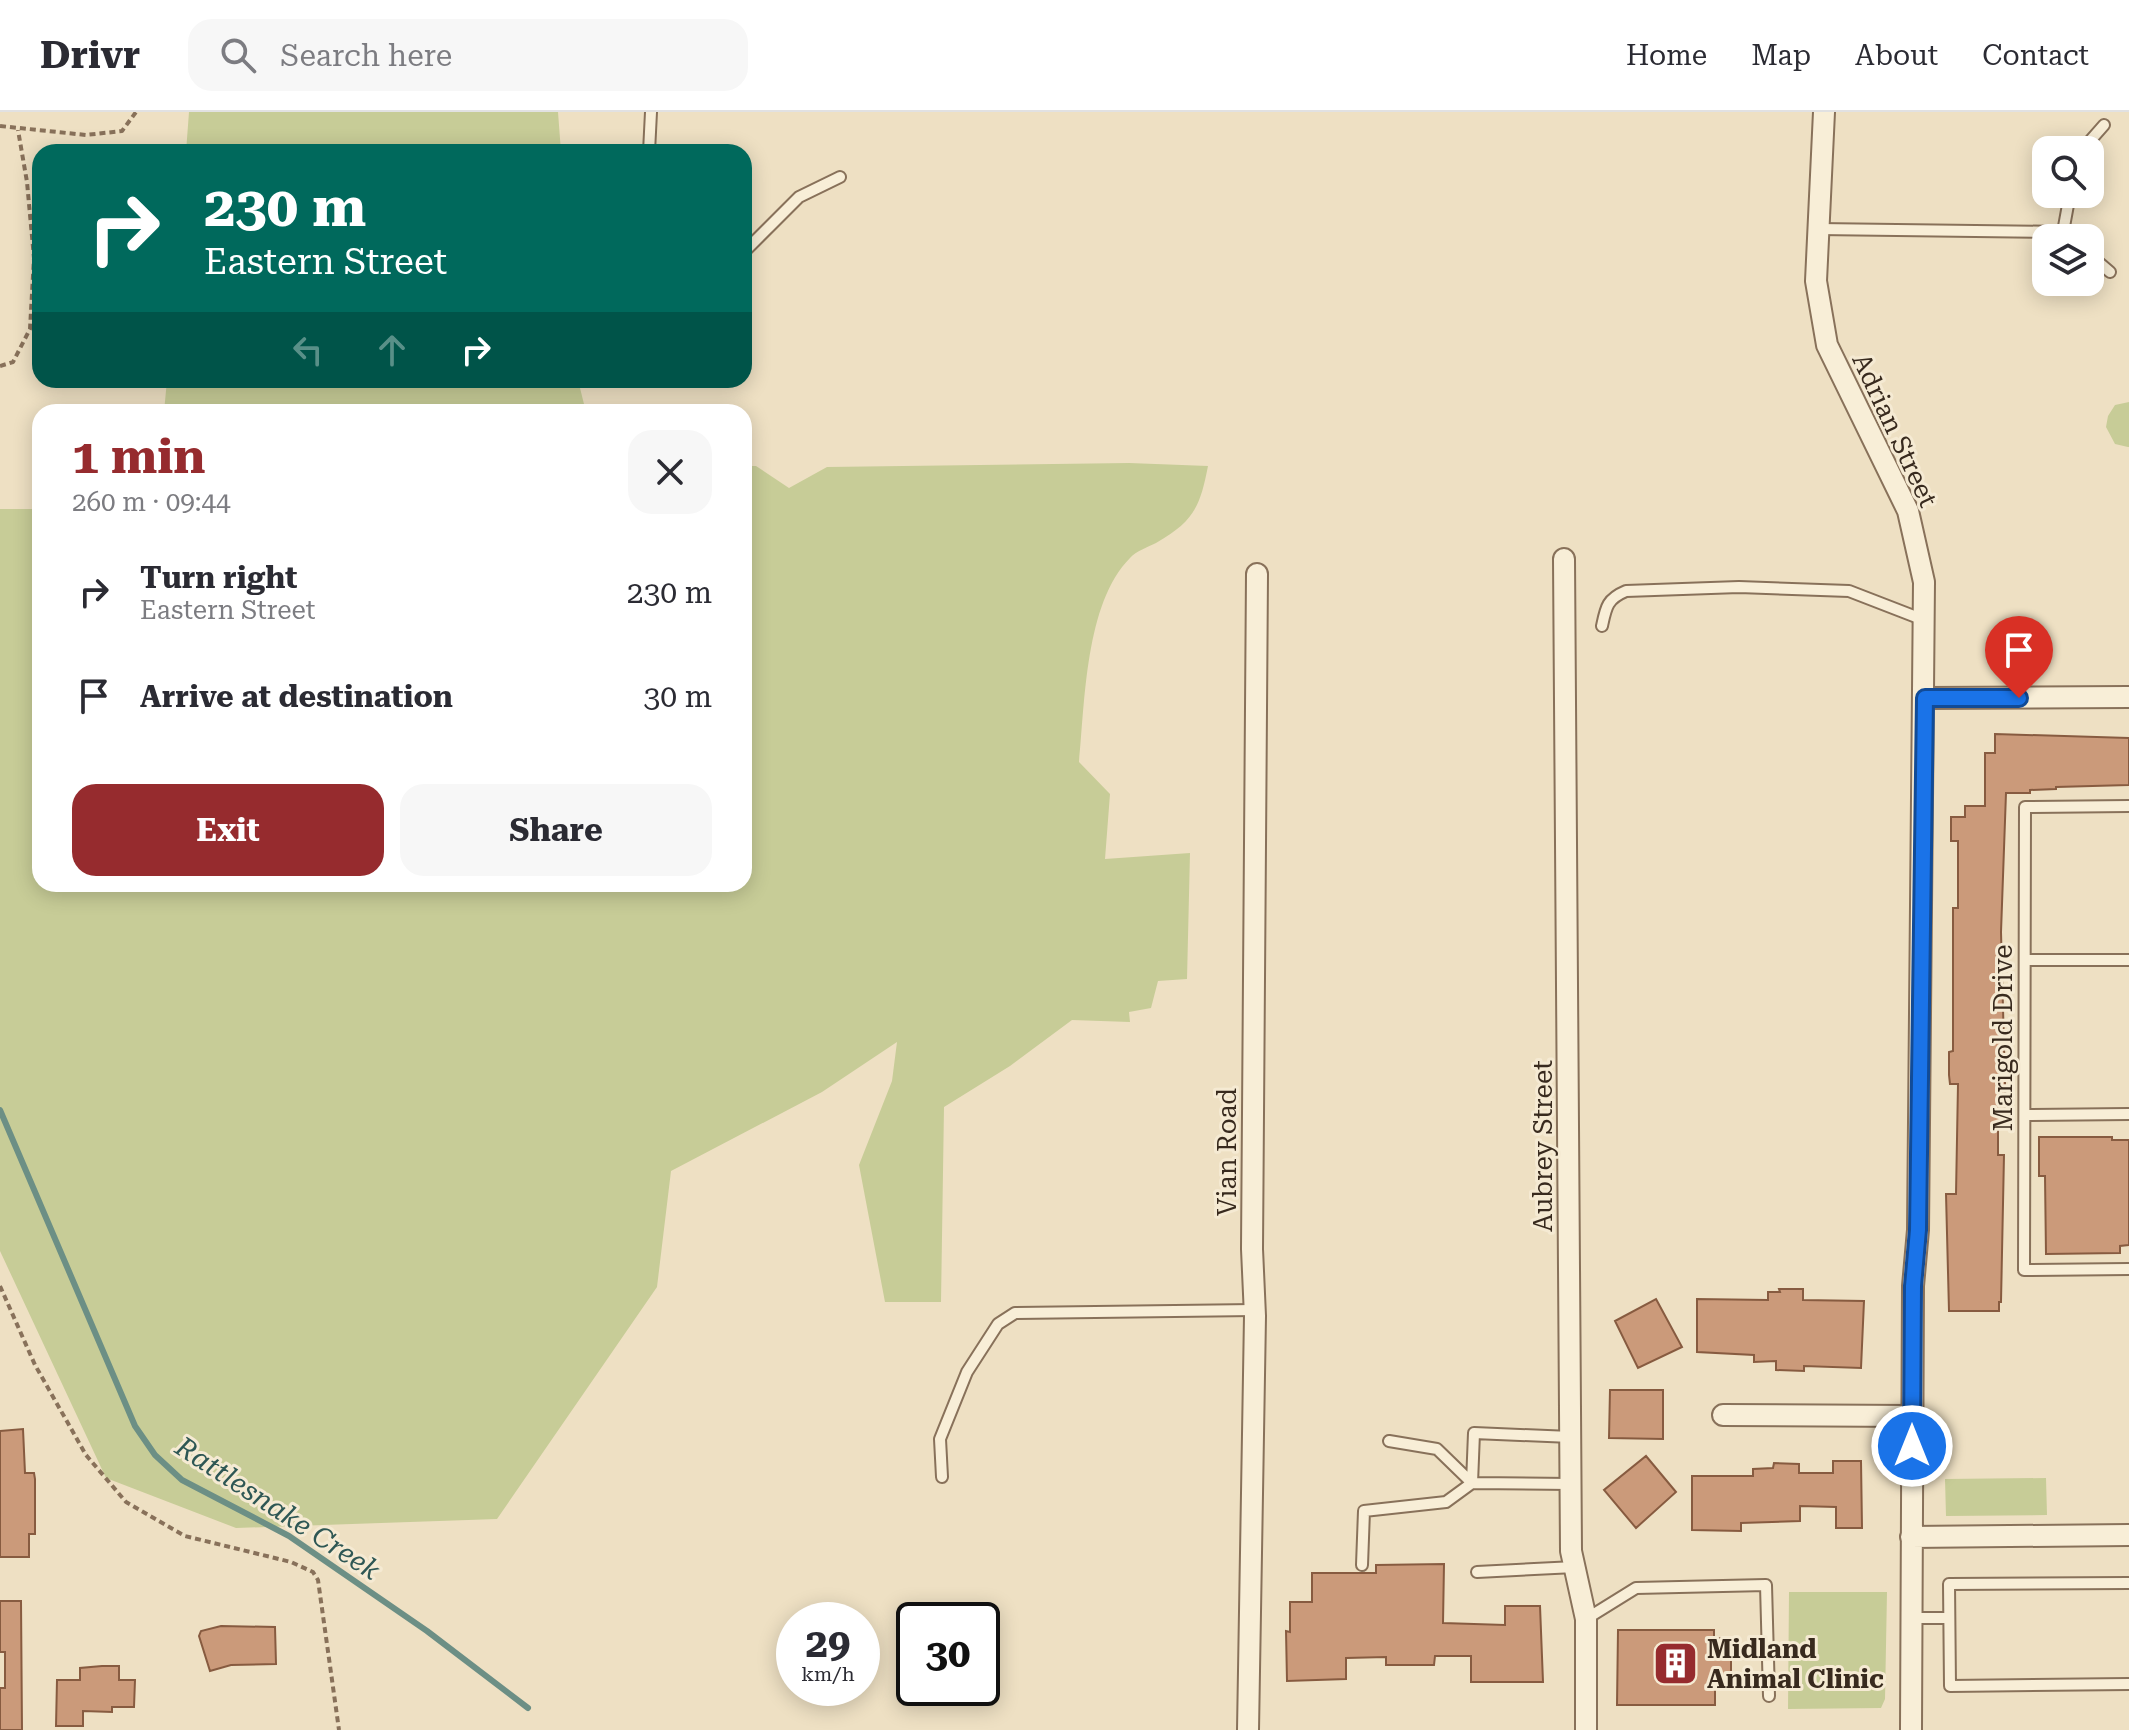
<!DOCTYPE html>
<meta charset="utf-8">
<style>
body{margin:0;font-family:"Roboto Serif",serif;background:#f7f7f7;color:#2b2b33;height:100vh;display:flex;flex-direction:column;font-size:30px;white-space:nowrap}
*{box-sizing:border-box;margin:0}
p{font-size:26px;color:#7c7c81}
.icon{flex:none;width:44px;height:44px;fill:none;stroke:currentColor;stroke-width:2;stroke-linecap:round;stroke-linejoin:round}
.map{position:relative;flex:1;overflow:hidden}
.details{position:absolute;left:32px;top:292px;width:720px;height:488px;display:flex;flex-direction:column;background:#fff;border-radius:24px;box-shadow:0 4px 20px #0003}
.details>*{flex:none}
.top-card{position:absolute;left:32px;top:32px;width:720px;height:244px;border-radius:24px;box-shadow:0 4px 20px #0003;background:#00695c;color:#fff;overflow:hidden}
.buttons{position:absolute;left:2032px;top:24px;display:grid;gap:16px}
.buttons a{display:grid;place-items:center;width:72px;height:72px;border-radius:16px;background:#fff;box-shadow:0 4px 20px #0003;font-size:40px}
.speed{position:absolute;left:776px;top:1490px;display:flex;gap:16px;font-size:40px;font-weight:700;text-align:center}
.speed>*{display:grid;place-content:center;width:104px;height:104px;border-radius:50%;background:#fff;box-shadow:0 4px 20px #0003;line-height:1}
.speed small{font-size:20px;font-weight:400}
.speed .limit{border:4px solid #111;border-radius:12px;background:#fff;color:#111}
.pin{position:absolute;display:grid;place-items:center;width:68px;height:68px;color:#fff;margin:-82px -34px;border-radius:50% 50% 50% 0;rotate:-45deg;box-shadow:0 0 8px #0007}
.pin .icon{rotate:45deg}
.me{position:absolute;width:88px;margin:-44px;rotate:0deg;stroke-linejoin:round;filter:drop-shadow(0 0 6px #0008)}
.turn{display:flex;align-items:center;gap:28px;height:168px;padding:0 40px;font-size:36px}
.turn .icon{width:104px;height:104px;stroke-width:2.5}
.turn b{display:block;font-size:56px;line-height:68px}
.lanes{display:flex;align-items:center;height:76px;padding:0 40px;background:#0003;justify-content:center;gap:40px;direction:ltr}
.lanes .off{opacity:.35}
.round{display:grid;place-items:center;flex:none;width:84px;height:84px;border-radius:24px;background:#f7f7f7}
.overview{display:flex;align-items:center;justify-content:space-between;height:136px;padding:0 40px}
h1{font-size:48px;font-weight:700;line-height:60px;color:#962b2e}
.cta{display:flex;gap:16px;margin-top:auto;padding:16px 40px}
.cta a{flex:1;height:92px;border-radius:24px;background:#962b2e;color:#fff;font-size:32px;font-weight:700;line-height:92px;text-align:center}
.cta a+a{background:#f7f7f7;color:#2b2b33}
ul{padding:0;list-style:none}
li{display:flex;align-items:center;gap:24px;height:104px;padding:0 40px}
li div{flex:1}
li b{display:block;font-size:30px}
li em{font-style:normal}
header{display:flex;align-items:center;gap:48px;box-sizing:border-box;height:112px;padding:0 40px;background:#fff;border-bottom:2px solid #e1e1e2}
header strong{font-size:38px}
nav{display:flex;gap:44px;margin-inline-start:auto;font-size:28px}
.search{width:560px;height:72px;background:#f7f7f7;display:flex;align-items:center;gap:20px;box-sizing:border-box;padding:0 28px;border-radius:24px;color:#7c7c81;font-size:30px}
.map>svg:first-child{display:block}
.green{fill:#c7cc97}
.lines{fill:none;stroke-linecap:round;stroke-linejoin:round}
.stream{stroke:#6c8f85;stroke-width:6}
.building{fill:#cb9a7a;stroke:#875b40;stroke-width:2}
.lane-casing{stroke:#88715a;stroke-width:14}
.street-casing{stroke:#88715a;stroke-width:24}
.path{stroke:#88715a;stroke-width:4;stroke-dasharray:6 4;stroke-linecap:butt}
.lane{stroke:#f8eed7;stroke-width:10}
.street{stroke:#f8eed7;stroke-width:20}
.route-casing{stroke:#114b97;stroke-width:20}
.route{stroke:#1a73e8;stroke-width:14}
.labels{text-anchor:middle;stroke-width:6;stroke-linejoin:round;paint-order:stroke}
.street-label{font-size:26px;fill:#382a1e;stroke:#f5ead3}
.poi-label{font-size:26px;font-weight:bold;fill:#382a1e;stroke:#f5ead3;text-anchor:start}
.water-label{font-size:28px;font-style:italic;fill:#2e5754;stroke:#f5ead3}
</style>
<header>
<strong>Drivr</strong>
<div class="search"><svg class="icon" aria-label="search" viewBox="0 0 24 24"><circle cx="10" cy="10" r="6"/><path d="M15 15l6 6"/></svg>Search here</div>
<nav><a>Home</a><a>Map</a><a>About</a><a>Contact</a></nav>
</header>
<div class="map">
<svg width="2129" height="1618" viewBox="0 0 2129 1618">
<rect width="100%" height="100%" fill="#eee0c3"/>
<path class="green" d="M189,0H558L561,40H186Z
M167,268H578L586,300H164Z
M2129,290V335H2128L2115,332L2106,315L2108,304L2115,293Z
M1129,351L1208,354C1200,395 1194,409 1156,431C1148,435 1136,439 1130,446C1085,491 1085,591 1079,650L1110,682L1105,747L1190,741L1187,867L1158,869L1151,896L1129,900L1130,910L1072,908L1010,954L944,995L941,1190H885L859,1053L892,969L897,930L822,980L671,1059L657,1175L497,1407L236,1416L106,1366L0,1139V397H40V772H744V354H756L789,376L827,355Z
M2046,1366L2047,1403L1946,1404L1945,1367Z
M1789,1480H1887L1885,1587L1881,1596L1788,1597Z"/>
<g class="lines">
<path class="stream" d="M0,998L135,1314L155,1343L182,1368L289,1424L427,1519L528,1596"/>
</g>
<path class="building" d="M1995,622L2129,626V673L2056,675V677L2030,678V681H2006L2001,820L2006,1010H1998V1043H2004L2001,1190H1999V1199H1949L1946,1082H1956L1958,972H1950L1949,963V940L1953,939V796H1958V729H1951V705H1965V694H1985V641H1995Z
M2039,1025H2112V1028H2129V1133L2120,1134V1141L2046,1142L2045,1064H2039Z
M1779,1177H1803V1188L1864,1189L1861,1256L1804,1254V1259L1776,1258V1249L1754,1250V1243L1697,1240V1187L1768,1188V1180H1780Z
M1656,1187L1682,1235L1638,1256L1615,1209Z
M1610,1278H1663V1327L1609,1326Z
M23,1317L25,1361H34L35,1367V1422H29V1445H0V1319Z
M1646,1344L1676,1380L1636,1416L1604,1378Z
M1833,1349H1861L1862,1416H1836V1395L1800,1394V1409L1741,1411V1419L1692,1418V1364H1753V1357L1773,1356L1774,1351L1799,1352V1361H1833Z
M1444,1452L1443,1511L1505,1513V1494H1540L1543,1570H1471V1544H1435L1434,1553H1386V1545L1346,1546V1567L1287,1569L1286,1519L1290,1520V1490H1312V1461H1376V1453Z
M0,1489H21L22,1618H0V1576H5V1540H0Z
M221,1514L275,1515L276,1552L231,1553L210,1559L199,1524L201,1519Z
M1618,1518H1714V1526L1740,1527V1547H1731V1568H1715V1593H1617Z
M102,1554H119V1568H135L134,1595H112V1600L83,1599V1614H56L57,1568H80V1556Z"/>
<g class="lines">
<defs>
<path id="lane" d="M2082,38L2104,13
M649,40L651,0
M1818,117L2063,120L2071,126
M2063,120L2070,82
M744,140L799,85L840,65
M2090,143L2110,160
M1602,514C1606,495 1607,487 1626,479L1739,475L1849,479L1924,508
M2129,694L2025,695L2024,1158L2129,1157
M2025,848H2129
M2025,1003L2129,1002
M1571,1325L1474,1321L1472,1371L1571,1372
M942,1365L940,1327L967,1260L998,1212L1015,1201L1254,1198
M1362,1453L1364,1399L1446,1390L1472,1371L1437,1337L1389,1329
M1477,1460L1575,1455
M2129,1471L1949,1472L1950,1574L2129,1572
M1911,1506H1949
M1586,1507L1636,1476L1766,1473L1769,1584"/>
<path id="street" d="M1824,0L1816,169L1827,233L1908,399L1924,470L1918,1118L1913,1174L1911,1618
M1564,447L1571,1439L1586,1507V1618
M1925,586L2129,585
M1723,1303L1912,1304
M1911,1425L2129,1423
M1248,1618L1255,1204L1252,1137L1257,462"/>
</defs>
<use href="#lane" class="lane-casing"/>
<use href="#street" class="street-casing"/>
<path class="path" d="M0,14L86,23L122,19L136,0
M0,254L13,250L30,217L34,146L27,70L18,18
M0,1174L35,1253L86,1343L126,1390L185,1424L291,1450L313,1460L318,1468L339,1618"/>
<use href="#lane" class="lane"/>
<use href="#street" class="street"/>
</g>
<g class="lines">
<defs>
<path id="route" d="M1912,1334L1913,1174L1918,1118L1925,586H2019"/>
</defs>
<use href="#route" class="route-casing"/>
<use href="#route" class="route"/>
</g>
<defs>
<symbol id="building-square" viewBox="-11 -11 22 22"><rect x="-9" y="-9" width="18" height="18" rx="4" fill="#962b2e" stroke="#f5ead3"/><path d="M-4-6H4V6H1V3H-1V6H-4ZM-2.5-4.3h1.7v1.8h-1.7ZM.8-4.3h1.7v1.8H.8ZM-2.5-1h1.7V.8h-1.7ZM.8-1h1.7V.8H.8Z" fill="#fff"/></symbol>
</defs>
<g fill-rule="evenodd">
<use href="#building-square" x="1650" y="1526" width="51" height="51"/>
</g>
<g class="labels">
<g class="street-label">
<text transform="translate(1895 318) rotate(65)" y="9">Adrian Street</text>
<text transform="translate(2003 926) rotate(-90)" y="9">Marigold Drive</text>
<text transform="translate(1543 1034) rotate(-90)" y="9">Aubrey Street</text>
<text transform="translate(1227 1040) rotate(-90)" y="9">Vian Road</text>
</g>
<g class="poi-label">
<text x="1707" y="1546">Midland<tspan x="1707" dy="30">Animal Clinic</tspan></text>
</g>
<g class="water-label">
<text transform="translate(278 1396) rotate(33)" y="10">Rattlesnake Creek</text>
</g>
</g>
</svg>
<div class="buttons">
<a><svg class="icon" aria-label="search" viewBox="0 0 24 24"><circle cx="10" cy="10" r="6"/><path d="M15 15l6 6"/></svg></a>
<a><svg class="icon" aria-label="layers" viewBox="0 0 24 24"><path d="M12 4l9 5-9 5-9-5zM3 14l9 5 9-5"/></svg></a>
</div>
<div class="speed"><div>29<small>km/h</small></div><div class="limit">30</div></div>
<div class="pin" style="left:2019px;top:586px;background:#d93025"><svg class="icon" aria-label="arrive" viewBox="0 0 24 24"><path d="M6 21V4h12l-3 4 3 4H6"/></svg></div>
<svg class="me" style="left:1912px;top:1334px" viewBox="-20 -20 40 40"><circle r="17" fill="#1a73e8" stroke="#fff" stroke-width="3"/><path d="M0-11L8 9 0 5-8 9z" fill="#fff"/></svg>
<div class="top-card">
<div class="turn"><svg class="icon" aria-label="right" viewBox="0 0 24 24"><path d="M7 20v-9h11M14 6l5 5-5 5"/></svg><div><b>230 m</b>Eastern Street</div></div>
<div class="lanes"><svg class="icon off" aria-label="left" viewBox="0 0 24 24"><path d="M17 20v-9H6M10 6l-5 5 5 5"/></svg><svg class="icon off" aria-label="ahead" viewBox="0 0 24 24"><path d="M12 20V5M6 11l6-6 6 6"/></svg><svg class="icon" aria-label="right" viewBox="0 0 24 24"><path d="M7 20v-9h11M14 6l5 5-5 5"/></svg></div>
</div>
<section class="details">
<div class="overview"><div><h1>1 min</h1><p>260 m · 09:44</p></div><a class="round"><svg class="icon" aria-label="close" viewBox="0 0 24 24"><path d="M6 6l12 12M18 6L6 18"/></svg></a></div>
<ul>
<li><svg class="icon" aria-label="right" viewBox="0 0 24 24"><path d="M7 20v-9h11M14 6l5 5-5 5"/></svg><div><b>Turn right</b><p>Eastern Street</p></div><em>230 m</em></li>
<li><svg class="icon" aria-label="arrive" viewBox="0 0 24 24"><path d="M6 21V4h12l-3 4 3 4H6"/></svg><div><b>Arrive at destination</b></div><em>30 m</em></li>
</ul>
<div class="cta"><a>Exit</a><a>Share</a></div>
</section>
</div>
